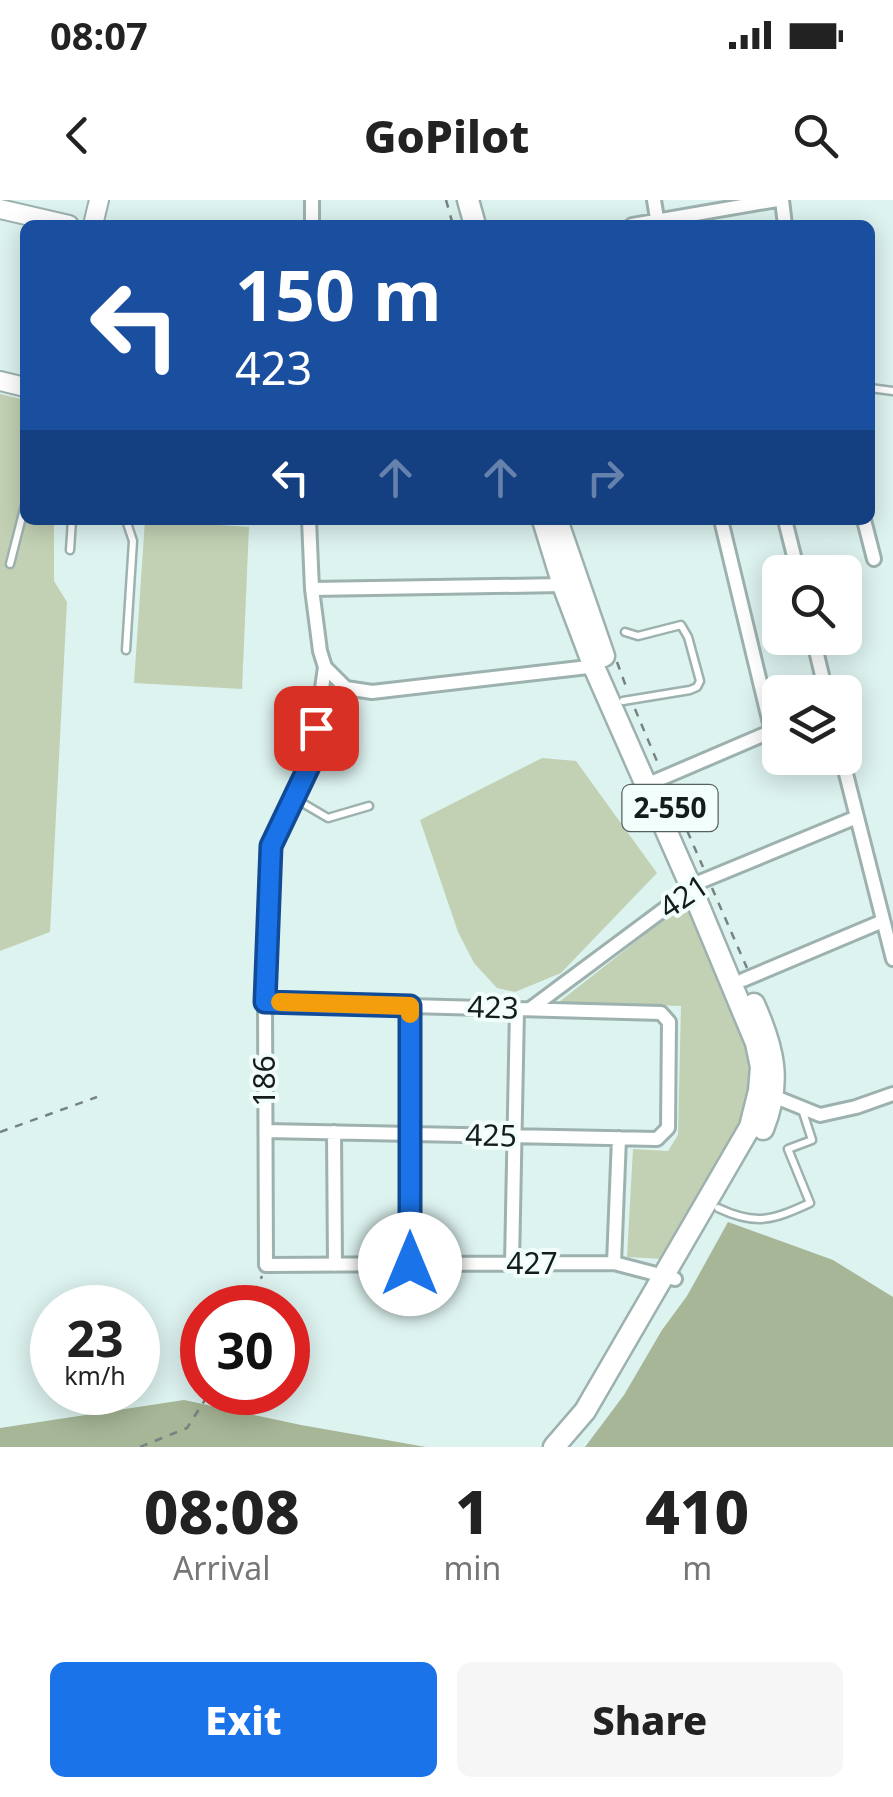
<!DOCTYPE html>
<style>
body{margin:0;font-family:"Noto Sans",sans-serif;background:#f6f6f6;color:#222;height:100vh;display:flex;flex-direction:column;font-size:38px;white-space:nowrap}
*{box-sizing:border-box;margin:0}
p{font-size:32px;color:#767676}
.icon{flex:none;width:55px;height:55px;fill:none;stroke:currentColor;stroke-width:2;stroke-linecap:round;stroke-linejoin:round}
.map{position:relative;height:1247px;overflow:hidden}
.sheet{display:flex;flex-direction:column;background:#fff;flex:1}
.sheet>*{flex:none}
.banner{position:absolute;left:20px;top:20px;width:855px;height:305px;border-radius:15px;box-shadow:0 5px 25px #0003;background:#1a4fa0;color:#fff;overflow:hidden}
.fabs{position:absolute;left:762px;top:355px;display:grid;gap:20px}
.fabs a{display:grid;place-items:center;width:100px;height:100px;border-radius:15px;background:#fff;box-shadow:0 5px 25px #0003;font-size:50px}
.speed{position:absolute;left:30px;top:1085px;display:flex;gap:20px;font-size:50px;font-weight:700;text-align:center}
.speed>*{display:grid;place-content:center;width:130px;height:130px;border-radius:50%;background:#fff;box-shadow:0 5px 25px #0003;line-height:1}
.speed small{font-size:25px;font-weight:400}
.speed .limit{border:15px solid #d22;background:#fff;color:#111}
.pin{position:absolute;display:grid;place-items:center;width:85px;height:85px;color:#fff;margin:-42px;border-radius:20px;box-shadow:0 5px 15px #0006}
.me{position:absolute;width:110px;margin:-55px;rotate:0deg;stroke-linejoin:round;filter:drop-shadow(0 0 8px #0008)}
.turn{display:flex;align-items:center;gap:35px;height:210px;padding:0 50px;font-size:45px}
.turn .icon{width:130px;height:130px;stroke-width:2.5}
.turn b{display:block;font-size:70px;line-height:85px}
.lanes{display:flex;align-items:center;height:95px;padding:0 50px;background:#0003;justify-content:center;gap:50px;direction:ltr}
.lanes .off{opacity:.35}
.eta{display:flex;justify-content:space-evenly;align-items:center;height:170px;text-align:center}
.eta b{font-size:60px;font-weight:800;line-height:70px}
.cta{display:flex;gap:20px;margin-top:auto;padding:20px 50px}
.cta a{flex:1;height:115px;border-radius:15px;background:#1a73e8;color:#fff;font-size:40px;font-weight:800;line-height:115px;text-align:center}
.cta a+a{background:#f6f6f6;color:#222}
.status{display:flex;justify-content:space-between;align-items:center;height:70px;padding:0 50px;background:#fff;direction:ltr}
.status svg{height:28px;fill:currentColor}
header{display:flex;justify-content:space-between;align-items:center;height:130px;padding:0 50px;background:#fff;font-size:45px;font-weight:800}
.map>svg:first-child{display:block}
.green{fill:#c2d1b3}
.forest{fill:#a6b696}
.lines{fill:none;stroke-linecap:round;stroke-linejoin:round}
.lane-casing{stroke:#9db2af;stroke-width:11}
.street-casing{stroke:#9db2af;stroke-width:18}
.secondary-casing{stroke:#9db2af;stroke-width:22}
.primary-casing{stroke:#9db2af;stroke-width:25}
.path{stroke:#758482;stroke-width:2.5;stroke-dasharray:8 8;stroke-linecap:butt}
.lane{stroke:#fff;stroke-width:6}
.street{stroke:#fff;stroke-width:12}
.secondary{stroke:#fff;stroke-width:18}
.primary{stroke:#fff;stroke-width:20}
.route-casing{stroke:#114b97;stroke-width:25}
.route{stroke:#1a73e8;stroke-width:18}
.slow{stroke:#f59e0b;stroke-width:18}
.labels{text-anchor:middle;stroke-width:8;stroke-linejoin:round;paint-order:stroke}
.shield{fill:#f1fefc;stroke:#57605f;stroke-width:2.5}
.shield-label{font-size:28px;font-weight:bold;fill:#151d1c}
.street-label{font-size:30px;fill:#151d1c;stroke:#f1fefc}
</style>
<div class="status"><b>08:07</b><svg viewBox="0 0 49 12"><path d="M0 12V9h3v3zM5 12V6h3v6zM10 12V3h3v9zM15 12V0h3v12zM26 1h20v11H26zM47 4h2v5h-2z"/></svg></div>
<header><svg class="icon" aria-label="back" viewBox="0 0 24 24"><path d="M15 5l-7 7 7 7"/></svg>GoPilot<svg class="icon" aria-label="search" viewBox="0 0 24 24"><circle cx="10" cy="10" r="6"/><path d="M15 15l6 6"/></svg></header>
<div class="map">
<svg width="893" height="1247" viewBox="0 0 893 1247">
<rect width="100%" height="100%" fill="#ddf3f0"/>
<path class="green" d="M0,194L25,200V320H54V381L67,402L50,732L0,751Z
M145,320L249,327L242,489L134,483Z
M542,558L576,561L657,673L561,773L515,792L497,788L474,763L458,732L420,620Z
M689,700L752,850L756,880L747,922L665,1059L627,1057L633,949L668,951L678,935L681,806L559,802Z"/>
<path class="forest" d="M728,1022L833,1060L893,1097V1247H585L624,1195L662,1130L687,1096Z
M184,1200L301,1225L426,1247H0V1228Z"/>
<g class="lines">
<defs>
<path id="lane" d="M870,188L893,191
M70,350L72,320
M10,364L25,305
M126,450L133,341L126,320
M623,501L690,490L697,487L700,481L688,437L681,425L638,436L625,432
M294,598L328,618L369,606
M718,1008C756,1026 773,1020 810,1003L788,949L812,940L802,909"/>
<path id="street" d="M312,0V25
M654,0L658,25
M782,0L785,25
M632,25L777,0
M309,320L312,389L320,451L325,467L312,559L271,646L265,802L266,1065L614,1063L675,1079
M721,320L772,532
M785,320L798,372
M864,320L874,359
M312,389L563,385
M813,438L826,492
M325,467L346,488L372,492L597,466
M842,558L893,759
M646,585L777,529
M743,780L883,721
M265,802L661,813L669,822L668,928L657,939L266,931
M409,806L411,1064
M530,809L702,681L857,617
M768,894L820,915L856,907L893,894
M334,932L335,1065
M614,1063L619,938
M512,1064L517,809"/>
<path id="secondary" d="M0,9L69,25
M93,25L99,0
M0,181L25,187"/>
<path id="primary" d="M468,0L475,25
M543,320L563,385L594,467L691,687L756,843L761,867L759,891L750,927L585,1211L554,1247
M557,320L604,456
M754,804C774,849 782,882 763,929"/>
</defs>
<use href="#lane" class="lane-casing"/>
<use href="#street" class="street-casing"/>
<use href="#secondary" class="secondary-casing"/>
<use href="#primary" class="primary-casing"/>
<path class="path" d="M446,0L453,25
M617,462L628,492
M635,509L659,566
M668,587L703,667
M712,688L747,768
M0,932L97,897
M248,1108L262,1076
M140,1247L187,1228L210,1192"/>
<use href="#lane" class="lane"/>
<use href="#street" class="street"/>
<use href="#secondary" class="secondary"/>
<use href="#primary" class="primary"/>
</g>
<g class="lines">
<defs>
<path id="route" d="M316,528L312,560L271,646L265,802L410,806V1064"/>
</defs>
<use href="#route" class="route-casing"/>
<use href="#route" class="route"/>
<path class="slow" d="M280,802L410,806V814"/>
</g>
<g class="labels">
<rect class="shield" x="622.5" y="585" width="95" height="46" rx="8"/>
<g class="shield-label">
<text x="670" y="618">2-550</text>
</g>
<g class="street-label">
<text transform="translate(684 697) rotate(-34)" y="10">421</text>
<text transform="translate(493 808) rotate(2)" y="10">423</text>
<text transform="translate(265 881) rotate(-90)" y="10">186</text>
<text transform="translate(491 936) rotate(1)" y="10">425</text>
<text x="532" y="1074">427</text>
</g>
</g>
</svg>
<div class="fabs">
<a><svg class="icon" aria-label="search" viewBox="0 0 24 24"><circle cx="10" cy="10" r="6"/><path d="M15 15l6 6"/></svg></a>
<a><svg class="icon" aria-label="layers" viewBox="0 0 24 24"><path d="M12 4l9 5-9 5-9-5zM3 14l9 5 9-5"/></svg></a>
</div>
<div class="speed"><div>23<small>km/h</small></div><div class="limit">30</div></div>
<div class="pin" style="left:316px;top:528px;background:#d93025"><svg class="icon" aria-label="arrive" viewBox="0 0 24 24"><path d="M6 21V4h12l-3 4 3 4H6"/></svg></div>
<svg class="me" style="left:410px;top:1064px" viewBox="-20 -20 40 40"><circle r="19" fill="#fff"/><path d="M0-13L10 11 0 6-10 11z" fill="#1a73e8"/></svg>
<div class="banner">
<div class="turn"><svg class="icon" aria-label="left" viewBox="0 0 24 24"><path d="M17 20v-9H6M10 6l-5 5 5 5"/></svg><div><b>150 m</b>423</div></div>
<div class="lanes"><svg class="icon" aria-label="left" viewBox="0 0 24 24"><path d="M17 20v-9H6M10 6l-5 5 5 5"/></svg><svg class="icon off" aria-label="ahead" viewBox="0 0 24 24"><path d="M12 20V5M6 11l6-6 6 6"/></svg><svg class="icon off" aria-label="ahead" viewBox="0 0 24 24"><path d="M12 20V5M6 11l6-6 6 6"/></svg><svg class="icon off" aria-label="right" viewBox="0 0 24 24"><path d="M7 20v-9h11M14 6l5 5-5 5"/></svg></div>
</div>
</div>
<section class="sheet">
<div class="eta">
<div><b>08:08</b><p>Arrival</p></div>
<div><b>1</b><p>min</p></div>
<div><b>410</b><p>m</p></div>
</div>
<div class="cta"><a>Exit</a><a>Share</a></div>
</section>
